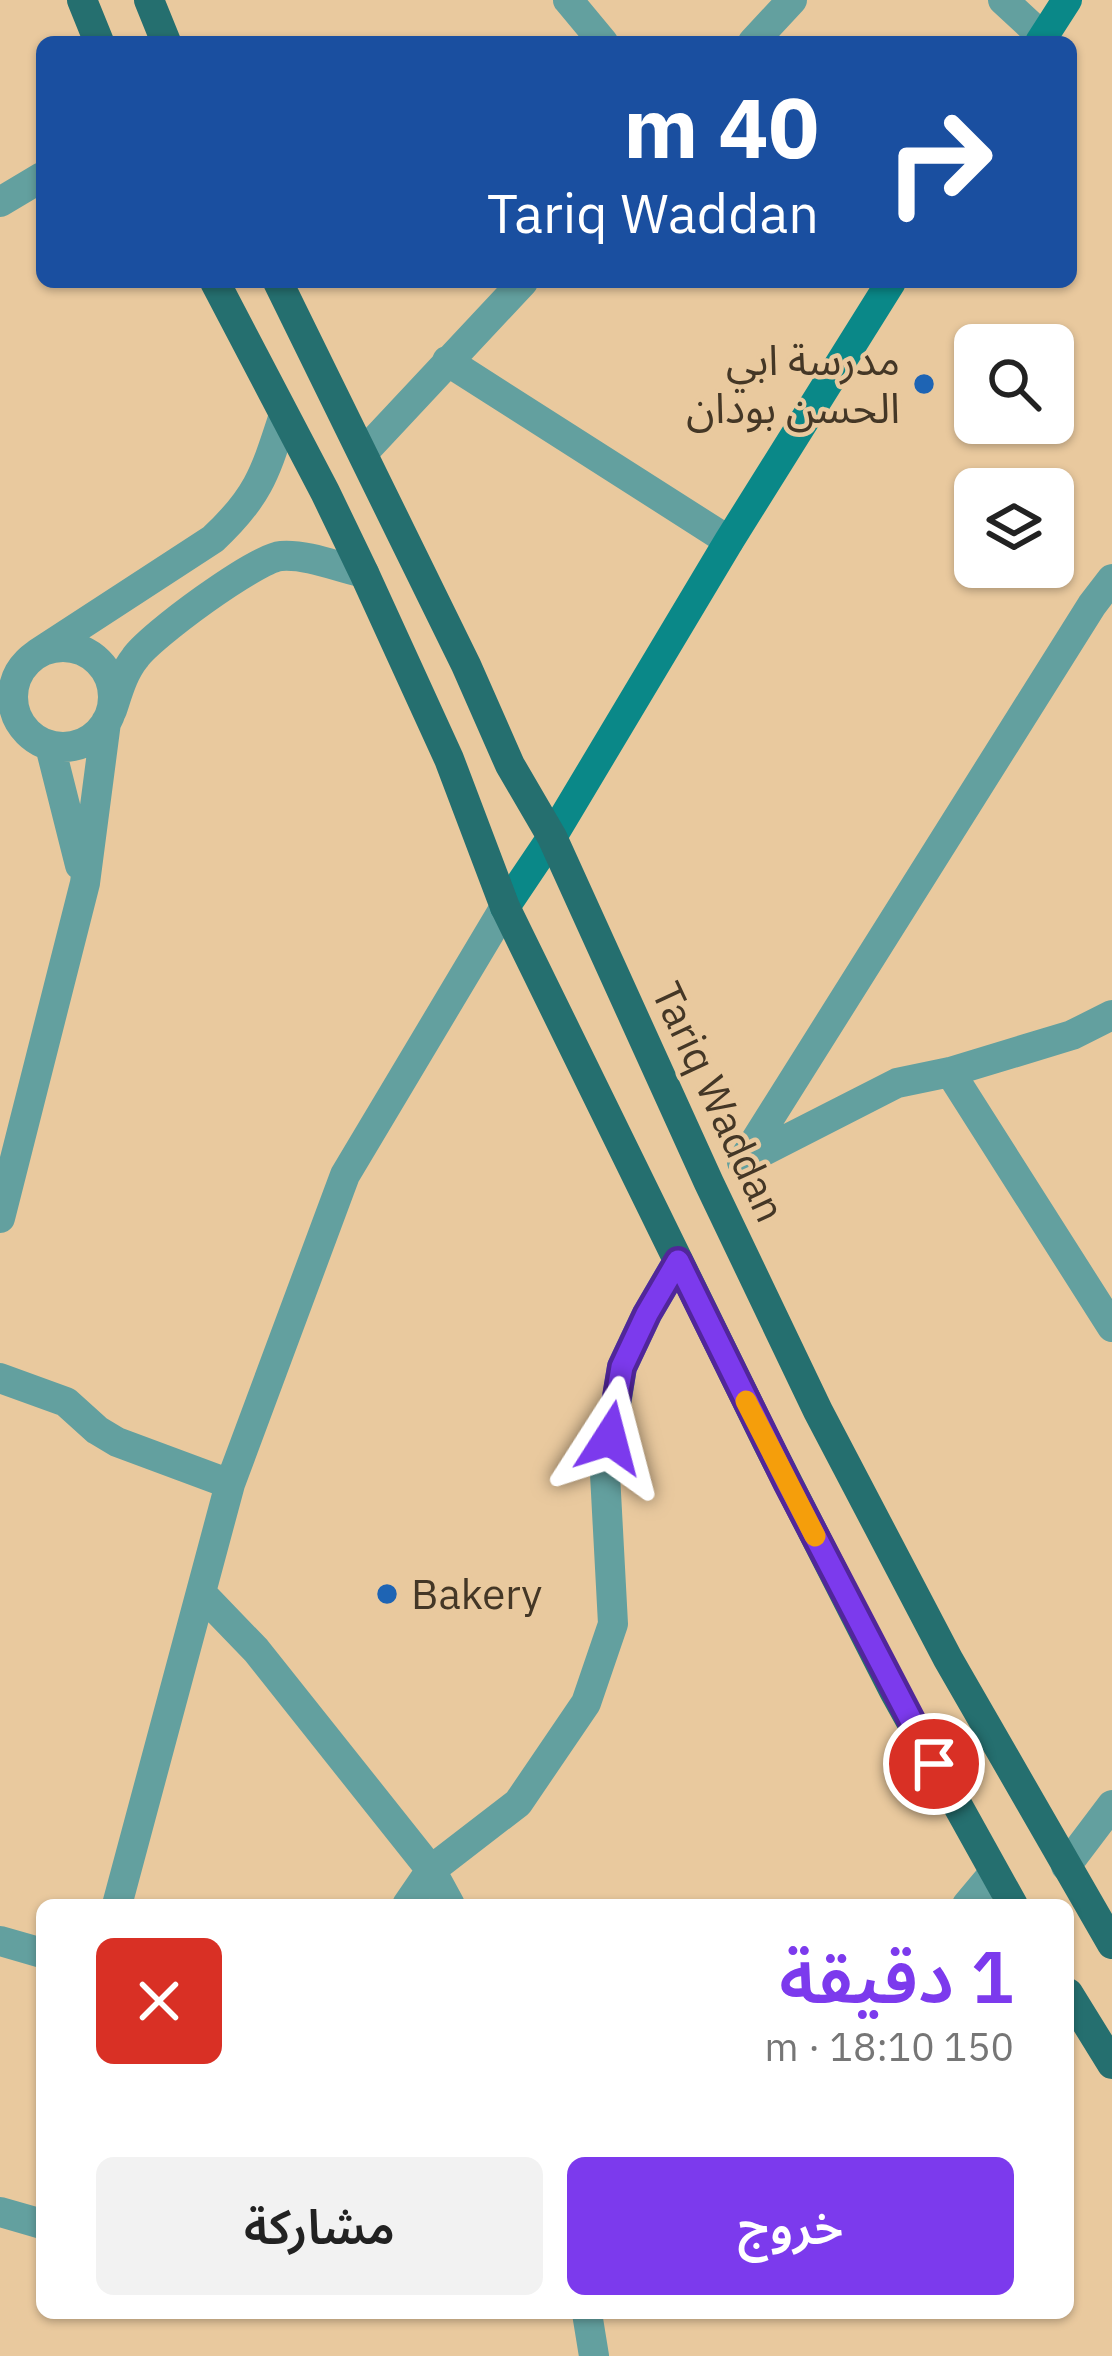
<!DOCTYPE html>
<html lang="ar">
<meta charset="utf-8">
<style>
body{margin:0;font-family:"IBM Plex Sans","Noto Sans Arabic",sans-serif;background:#f2f2f2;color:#222;direction:rtl;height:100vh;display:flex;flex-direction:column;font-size:45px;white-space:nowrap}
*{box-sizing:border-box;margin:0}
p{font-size:39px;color:#767676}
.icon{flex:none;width:66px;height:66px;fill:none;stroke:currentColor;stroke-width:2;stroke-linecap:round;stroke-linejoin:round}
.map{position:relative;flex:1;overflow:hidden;direction:ltr}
.panel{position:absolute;left:36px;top:1899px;width:1038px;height:420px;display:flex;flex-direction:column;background:#fff;border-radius:18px;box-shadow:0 3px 9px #0004;direction:rtl}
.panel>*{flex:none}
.guide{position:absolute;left:36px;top:36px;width:1041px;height:252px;border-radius:18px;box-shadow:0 3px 9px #0004;direction:rtl;background:#1a4fa0;color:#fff;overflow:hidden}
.fabs{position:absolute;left:954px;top:324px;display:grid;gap:24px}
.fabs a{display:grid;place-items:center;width:120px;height:120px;border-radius:18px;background:#fff;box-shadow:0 3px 9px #0004;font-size:60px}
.pin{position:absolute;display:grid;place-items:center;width:102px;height:102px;color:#fff;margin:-51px;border:6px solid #fff;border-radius:50%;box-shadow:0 3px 12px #0007}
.me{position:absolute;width:132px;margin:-66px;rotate:9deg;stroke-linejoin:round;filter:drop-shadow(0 0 9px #0008)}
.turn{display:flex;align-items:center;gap:42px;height:252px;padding:0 60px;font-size:54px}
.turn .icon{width:156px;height:156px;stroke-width:2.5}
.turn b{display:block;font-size:84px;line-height:102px}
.round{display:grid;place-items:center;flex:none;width:126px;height:126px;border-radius:18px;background:#f2f2f2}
.overview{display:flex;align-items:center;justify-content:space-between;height:204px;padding:0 60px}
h1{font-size:72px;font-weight:600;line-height:90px;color:#7c3aed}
.cta{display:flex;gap:24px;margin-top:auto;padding:24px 60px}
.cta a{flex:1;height:138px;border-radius:18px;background:#7c3aed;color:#fff;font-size:48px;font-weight:600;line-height:138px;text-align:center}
.cta a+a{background:#f2f2f2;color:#222}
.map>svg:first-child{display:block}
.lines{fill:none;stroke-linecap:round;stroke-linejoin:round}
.street{stroke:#63a09f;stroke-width:30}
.secondary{stroke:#0a8888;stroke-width:30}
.primary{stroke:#256f6f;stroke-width:30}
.route-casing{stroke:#51269a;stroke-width:30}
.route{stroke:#7c3aed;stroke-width:21}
.slow{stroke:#f59e0b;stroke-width:21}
.poi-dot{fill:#1e64b4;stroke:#e9c99e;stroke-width:4.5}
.labels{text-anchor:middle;stroke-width:9;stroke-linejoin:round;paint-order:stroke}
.poi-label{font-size:42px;fill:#443726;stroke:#e9c99e;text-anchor:end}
.street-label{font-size:42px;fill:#443726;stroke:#e9c99e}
</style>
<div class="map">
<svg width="1112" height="2356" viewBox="0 0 1112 2356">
<rect width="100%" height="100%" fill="#e9c99e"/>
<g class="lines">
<path class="street" d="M568,0L603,42
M1003,0L1043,37
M753,42L792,0
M0,202L42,177
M447,361L729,541
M363,453L523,282
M13 697a50 50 0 1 1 100 0a50 50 0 1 1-100 0Z
M38,653L213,539C259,496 265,473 284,415
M112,710C118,692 123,673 135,658C150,636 256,558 281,556C307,554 338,567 364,573
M50,746L80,865
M950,1072L1112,1327
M746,1160L897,1083L950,1072L1072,1035L1112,1015
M742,1162L1092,605L1112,579
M0,1218L85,883L106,722
M0,1378L66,1402L97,1430L117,1442L230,1484
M201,1593L256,1650L431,1870L450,1905
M1066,1866L1112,1805
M117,1905L230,1484L345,1175L505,907
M407,1905L431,1870L518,1803L586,1703L613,1624L605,1474L622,1367L647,1314L678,1261
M967,1905L993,1874
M0,1941L42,1953
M0,2212L42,2224
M587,2313L594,2356"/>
<path class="secondary" d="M1040,42L1067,0
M505,907L552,837L729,541L891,282"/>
<path class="primary" d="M82,0L99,42
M149,0L166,42
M215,282L325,492L364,573L449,759L505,907L767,1442L894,1691L1013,1905
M278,282L466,665L510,765L552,837L709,1183L818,1411L948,1659L1112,1944
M1068,1993L1112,2064"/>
</g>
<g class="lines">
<defs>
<path id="route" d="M610,1438L622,1367L647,1314L678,1261L788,1484L934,1764"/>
</defs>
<use href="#route" class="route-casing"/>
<use href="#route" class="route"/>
<path class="slow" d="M746,1401L815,1536"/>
</g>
<g class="poi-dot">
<circle cx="924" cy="384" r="12"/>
<circle cx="387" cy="1594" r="12"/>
</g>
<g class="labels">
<g class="poi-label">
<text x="900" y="375">مدرسة ابي<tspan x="900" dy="48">الحسن بودان</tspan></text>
<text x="411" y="1609" text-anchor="start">Bakery</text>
</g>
<g class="street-label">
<text transform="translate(719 1102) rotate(65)" y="15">Tariq Waddan</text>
</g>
</g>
</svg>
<div class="fabs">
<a><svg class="icon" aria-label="search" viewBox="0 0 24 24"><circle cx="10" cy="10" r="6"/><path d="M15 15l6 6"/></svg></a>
<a><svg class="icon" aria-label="layers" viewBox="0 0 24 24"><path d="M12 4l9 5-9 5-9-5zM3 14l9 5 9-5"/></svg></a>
</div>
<div class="pin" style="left:934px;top:1764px;background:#d93025"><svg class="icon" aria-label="arrive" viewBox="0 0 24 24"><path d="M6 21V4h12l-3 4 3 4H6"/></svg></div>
<svg class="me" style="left:610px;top:1438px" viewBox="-20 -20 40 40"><path d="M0-17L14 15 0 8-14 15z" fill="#7c3aed" stroke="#fff" stroke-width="4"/></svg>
<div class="guide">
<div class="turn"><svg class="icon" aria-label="right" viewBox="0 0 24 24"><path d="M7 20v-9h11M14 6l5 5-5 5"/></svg><div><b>40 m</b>Tariq Waddan</div></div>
</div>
<section class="panel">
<div class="overview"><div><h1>1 دقيقة</h1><p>150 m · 18:10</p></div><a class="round" style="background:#d93025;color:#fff"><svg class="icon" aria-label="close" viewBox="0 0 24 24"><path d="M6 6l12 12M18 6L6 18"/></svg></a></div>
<div class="cta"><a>خروج</a><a>مشاركة</a></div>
</section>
</div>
